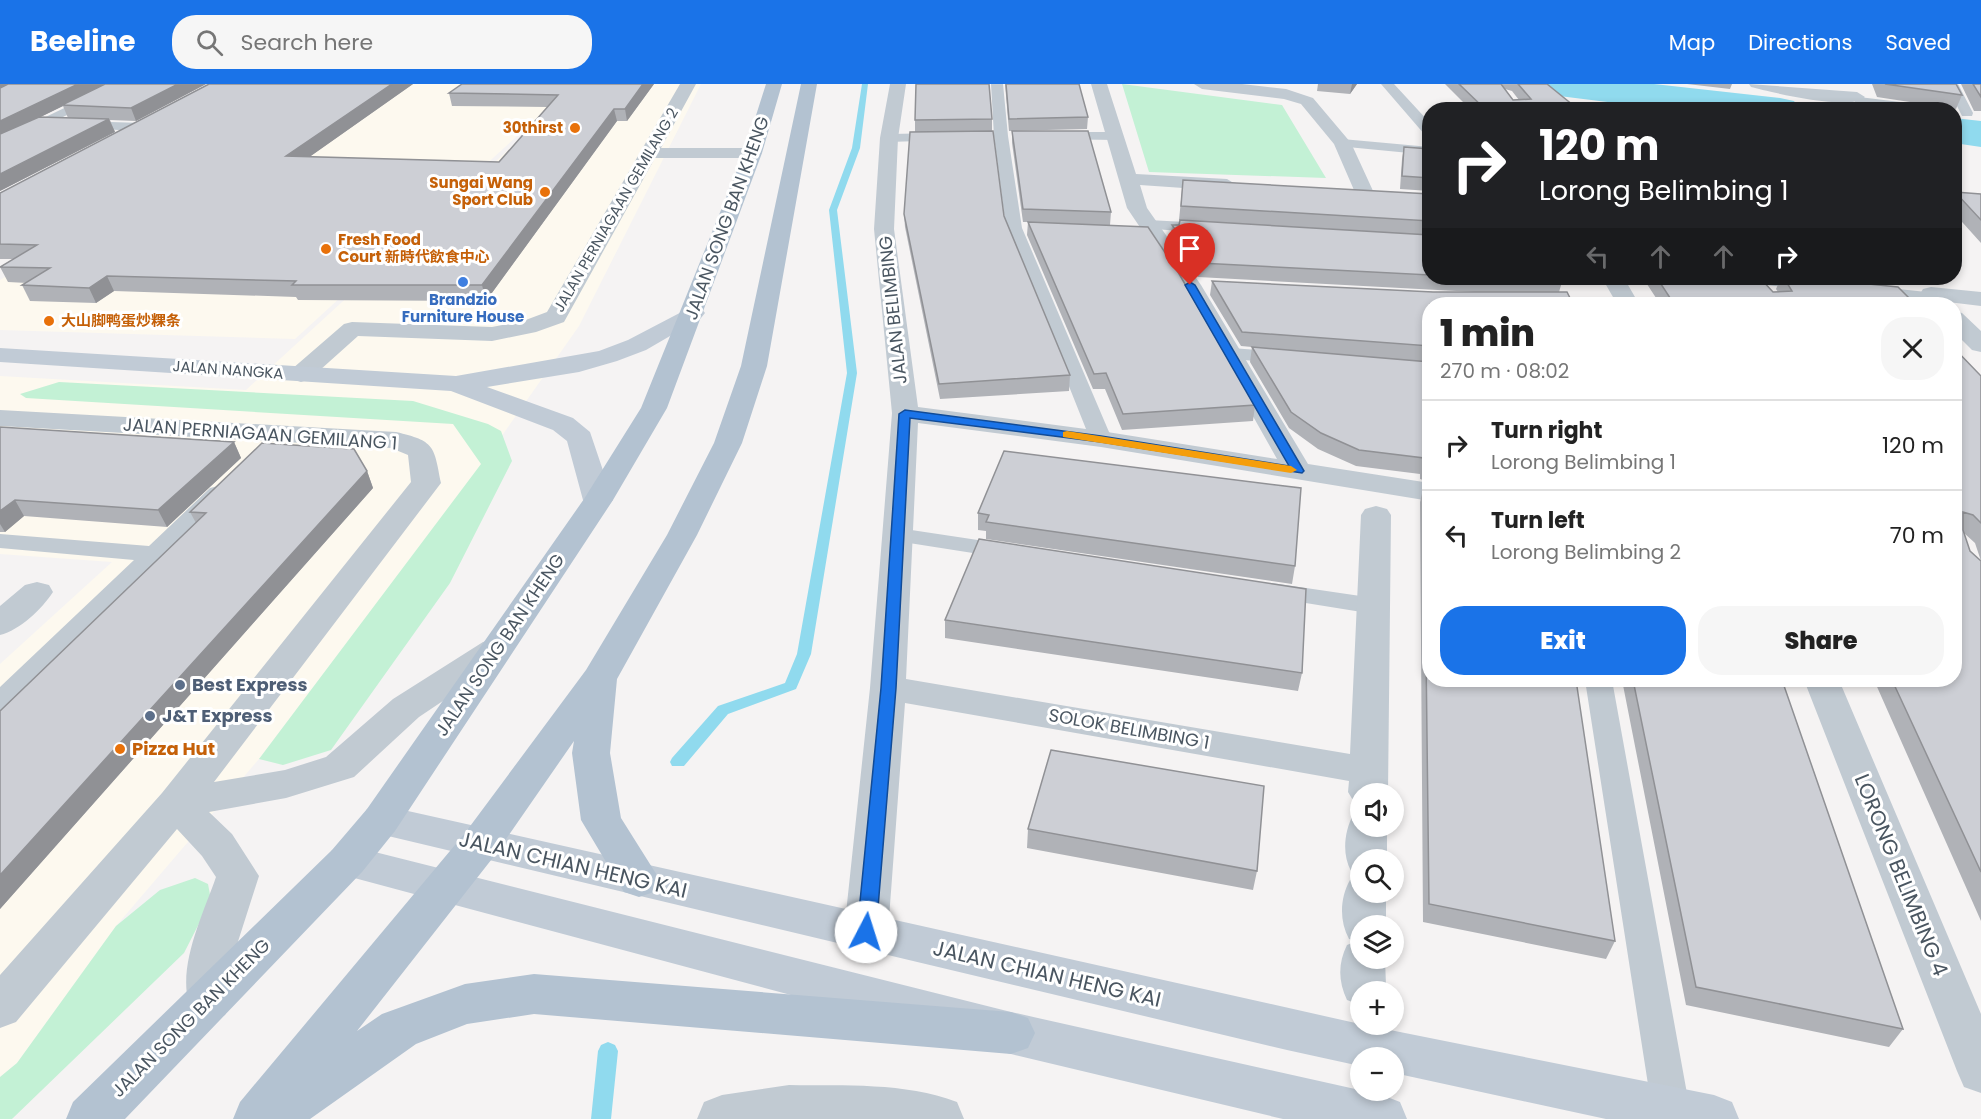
<!DOCTYPE html>
<meta charset="utf-8">
<style>
body{margin:0;font-family:Poppins,"Noto Sans SC",sans-serif;background:#f6f6f6;color:#222;height:100vh;display:flex;flex-direction:column;font-size:22px;white-space:nowrap}
*{box-sizing:border-box;margin:0}
p{font-size:20px;color:#767676}
.icon{flex:none;width:33px;height:33px;fill:none;stroke:currentColor;stroke-width:2;stroke-linecap:round;stroke-linejoin:round}
.map{position:relative;flex:1;overflow:hidden}
.panel{position:absolute;left:1422px;top:213px;width:540px;height:390px;display:flex;flex-direction:column;background:#fff;border-radius:24px;box-shadow:0 3px 9px #0003}
.panel>*{flex:none}
.guide{position:absolute;left:1422px;top:18px;width:540px;height:183px;border-radius:24px;box-shadow:0 3px 9px #0003;background:#202124;color:#fff;overflow:hidden}
.controls{position:absolute;left:1350px;top:699px;display:grid;gap:12px}
.controls a{display:grid;place-items:center;width:54px;height:54px;border-radius:50%;background:#fff;box-shadow:0 3px 9px #0003;font-size:30px}
.pin{position:absolute;display:grid;place-items:center;width:51px;height:51px;color:#fff;margin:-62px -26px;border-radius:50% 50% 50% 0;rotate:-45deg;box-shadow:0 0 6px #0007}
.pin .icon{rotate:45deg}
.me{position:absolute;width:66px;margin:-33px;rotate:5deg;stroke-linejoin:round;filter:drop-shadow(0 0 4px #0008)}
.turn{display:flex;align-items:center;gap:21px;height:126px;padding:0 18px;font-size:27px}
.turn .icon{width:78px;height:78px;stroke-width:2.5}
.turn b{display:block;font-size:42px;line-height:51px}
.lanes{display:flex;align-items:center;height:57px;padding:0 18px;background:#0003;justify-content:center;gap:30px;direction:ltr}
.lanes .off{opacity:.35}
.round{display:grid;place-items:center;flex:none;width:63px;height:63px;border-radius:24px;background:#f6f6f6}
.summary{display:flex;align-items:center;justify-content:space-between;height:102px;padding:0 18px}
h1{font-size:36px;font-weight:800;line-height:45px}
.button{display:flex;gap:12px;margin-top:auto;padding:12px 18px}
.button a{flex:1;height:69px;border-radius:24px;background:#1a73e8;color:#fff;font-size:24px;font-weight:800;line-height:69px;text-align:center}
.button a+a{background:#f6f6f6;color:#222}
ul{padding:0;list-style:none}
li{display:flex;align-items:center;gap:18px;height:90px;padding:0 18px;border-top:2px solid #e0e0e0}
li div{flex:1}
li b{display:block;font-size:22px}
li em{font-style:normal}
header{display:flex;align-items:center;gap:36px;box-sizing:border-box;height:84px;padding:0 30px;background:#1a73e8;color:#fff}
header strong{font-size:28px}
nav{display:flex;gap:33px;margin-inline-start:auto;font-size:21px}
.search{width:420px;height:54px;background:#f6f6f6;display:flex;align-items:center;gap:15px;box-sizing:border-box;padding:0 21px;border-radius:24px;color:#767676;font-size:22px}
.map>svg:first-child{display:block}
.commercial{fill:#fdf9ef}
.green{fill:#c3f1d5}
.lines{fill:none;stroke-linecap:round;stroke-linejoin:round}
.stream{fill:#90daee;fill-rule:evenodd}
.river{fill:#90daee;fill-rule:evenodd}
.lane{fill:#c1cad2;fill-rule:evenodd}
.street{fill:#c1cad2;fill-rule:evenodd}
.secondary{fill:#c1cbd6;fill-rule:evenodd}
.primary{fill:#b3c2d1;fill-rule:evenodd}
.wall{fill:#b0b2b7;fill-rule:evenodd}
.shaded-wall{fill:#909195}
.building{fill:#cdcfd5;stroke:#909195;stroke-width:1.5}
.route{fill:#1a73e8;stroke:#114b97;stroke-width:1.5}
.slow{fill:#f59e0b}
.food-dot{fill:#e8710a;stroke:#fff;stroke-width:2}
.shop-dot{fill:#3f7fe0;stroke:#fff;stroke-width:2}
.service-dot{fill:#5c6f8a;stroke:#fff;stroke-width:2}
.labels{text-anchor:middle;stroke-width:6;stroke-linejoin:round;paint-order:stroke}
.far-food-label{font-size:15px;font-weight:bold;fill:#c56008;stroke:#fff;text-anchor:end}
.far-street-label{font-size:15px;fill:#4a5661;stroke:#fff}
.far-shop-label{font-size:15px;font-weight:bold;fill:#366cbe;stroke:#fff}
.street-label{font-size:18px;fill:#4a5661;stroke:#fff}
.service-label{font-size:18px;font-weight:bold;fill:#4e5e75;stroke:#fff;text-anchor:start}
.food-label{font-size:18px;font-weight:bold;fill:#c56008;stroke:#fff;text-anchor:start}
.near-street-label{font-size:21px;fill:#4a5661;stroke:#fff}
</style>
<header>
<strong>Beeline</strong>
<div class="search"><svg class="icon" aria-label="search" viewBox="0 0 24 24"><circle cx="10" cy="10" r="6"/><path d="M15 15l6 6"/></svg>Search here</div>
<nav><a>Map</a><a>Directions</a><a>Saved</a></nav>
</header>
<div class="map">
<svg width="1981" height="1035" viewBox="0 0 1981 1035">
<rect width="100%" height="100%" fill="#f5f3f3"/>
<path class="commercial" d="M324,0H574L295,255L0,246V196Z
M580,0H701L579,242L482,380L259,675L116,842L17,979L0,993V580L112,478L0,470V292L246,306Z"/>
<path class="green" d="M1122,0L1282,21L1326,94L1149,88Z
M59,298L413,317L488,340L501,347L512,377L450,499L331,666L283,681L259,675L481,380L453,340L26,314L20,310Z
M195,794L208,800L211,816L184,869L12,1035H0V993L17,979L116,842L160,806Z"/>
<g class="lines">
<path class="stream" d="M862,0H868L860,64L837,126L857,289L811,570L796,605L728,630L684,682H672L670,678L672,674L718,622L785,599L797,570L847,289L829,126L852,64Z
M608,958L615,961L618,967L611,1035H591L598,967L601,961Z"/>
<path class="river" d="M1532,0H1654L1780,14L1794,17L1800,26H1672L1551,11L1538,8Z
M1954,34L1981,37V63L1954,59Z"/>
<path class="lane" d="M114,0H130L0,64V55Z
M991,0H1003L1008,52L1022,144L1112,355L1109,360H1093L1090,355L1006,144L994,52Z
M1381,0H1394L1430,39V52L1425,51Z
M1946,0H1958L1973,29L1972,32H1962Z
M1859,13L1933,22L1939,26H1897L1855,20V14Z
M79,37L142,39L149,43L142,47L74,44V38Z
M1055,48H1115L1122,52L1115,56L1050,55L1048,52Z
M944,49L949,50V56L889,58L882,54L889,50Z
M1342,55L1430,63V71L1337,62V56Z
M1148,136L1205,139L1213,144L1205,149L1142,144L1140,141Z
M1738,194C1753,192 1813,190 1822,201L1813,206L1747,199Z
M1870,202L1936,209L1945,214L1936,219L1864,211L1861,207L1864,203Z
M1231,264L1285,268L1295,274L1285,280L1224,274L1221,270L1224,266Z
M218,402L226,404L229,409L226,414L10,626L0,629V603L134,476L0,464V450L149,462L210,404Z
M898,444L1011,461L1020,463L1023,468L1020,473L1011,475L890,456L886,451L890,446Z
M1272,499L1374,514L1383,516L1387,522L1383,528L1374,530L1263,512L1259,507L1263,502Z
M1585,596H1612L1690,1026L1686,1035H1656L1652,1026Z"/>
<path class="street" d="M680,0H696L661,64H753L762,69L753,74H655L564,238L536,248L492,257L358,252L310,295L301,298L292,295L288,290L292,285L344,240L352,238L492,243L523,237L547,228Z
M890,0H906L898,54L894,145L918,323L1101,347L1277,375L1179,201L1127,124L1091,0H1107L1136,90L1227,95L1237,101L1227,107L1140,101L1147,124L1201,201L1308,380L1430,399V417L1101,363L918,339L906,595L1350,670L1361,431L1365,425L1376,422L1387,425L1391,431L1388,708L1360,710V720L1354,718L1348,708L1349,697L905,619L888,848L882,861L866,866L850,861L844,848L870,604L892,329L874,145L880,54Z
M1194,0H1242L1286,5L1313,14L1351,59L1374,109L1371,113H1357L1334,60L1301,20L1284,15L1202,5Z
M1749,0L1857,8L1865,13C1853,28 1770,8 1751,3Z
M1602,194H1624L1639,220H1617Z
M1931,203L1981,208V222L1923,215L1920,210L1923,205Z
M1954,227L1962,229L1981,247V268L1972,266L1954,248Z
M0,326L396,348C435,357 434,362 441,399L214,698L285,686L326,673L393,615L483,558L495,555L507,558L512,566L507,574L419,633L354,693L286,714L209,728L232,750L259,792L234,870L232,917L225,931L209,937L193,931C173,889 202,834 216,793L202,772L177,745L16,938L0,944V891L162,709L411,398L408,371L391,364L0,342Z
M37,498L49,501L53,508C42,525 20,546 0,551V522L25,501Z
M1804,596H1839L1981,930V1009L1964,1003L1957,987Z
M1360,729V742H1387V776H1360V790L1351,787C1342,771 1344,748 1353,731Z
M1360,793V808H1386V842H1360V874H1385L1386,902L1383,908H1360V921L1347,916C1338,897 1338,879 1347,861L1357,857L1349,855C1339,836 1340,814 1350,796Z
M789,1001C845,1002 904,998 957,1018L964,1035H697L704,1018L722,1011Z"/>
<path class="secondary" d="M693,222L701,224L705,229L701,234L646,266L617,277L579,288L487,303L573,334L590,348L613,416L608,422L598,425L588,422L583,416L567,357L553,346L451,307L0,278V264L456,292L599,267L628,256Z
M381,721L1360,940L1714,1011L1732,1018L1739,1035H1606L1394,989V974H1360V982L1287,966L367,747L361,736L367,725Z
M347,761L1011,928L1382,1011L1400,1018L1407,1035H1283L1011,970L332,788L326,777L332,766Z"/>
<path class="primary" d="M766,0H782L762,69L667,324L613,416L395,747L362,788L125,1035H66L73,1018L332,766L367,725L584,415L641,324L744,69Z
M801,0H817L767,282L742,359L697,451L617,595L610,669L621,734L660,796L654,808L639,813L624,808L581,736L572,669L574,657L495,771L357,947L382,930L465,900L534,890L1011,928L1028,934L1035,949L1028,964L1011,970L534,930L467,940L416,960L310,1035H233L240,1018L465,749L586,586L667,451L714,359L741,282Z"/>
</g>
<path class="wall" d="M8,0H206L136,37L110,36L115,48L0,107ZM63,22L68,34L40,33Z
M209,0H413L309,73L499,78L548,23L452,22L449,9L654,0L627,37H617L486,217L298,216L296,213L114,207L96,219L30,217L22,201L27,199L8,198L0,183L13,175H0V109Z
M1005,0H1079L1088,33L1087,45L1009,47Z
M1318,0H1357L1350,10L1317,7Z
M1445,0H1547L1579,26H1471ZM1505,5L1512,7L1519,16H1513Z
M1687,0H1732L1730,5Z
M1872,0H1956L1962,11L1956,25L1877,13Z
M1961,0H1981V27H1974Z
M992,35V47L915,48V36Z
M1012,47L1111,128L1110,141L1255,321L1253,337L1122,346L1105,305H1093L1027,151L1028,138H1023L1012,59Z
M1404,63L1430,65V107L1400,105L1402,75Z
M1183,96L1430,110V151L1179,136Z
M1955,108L1981,110V159L1954,129Z
M904,130L1004,132L1070,291L1069,307L940,315L905,143Z
M1172,141L1430,151V194H1560L1562,198L1559,208L1430,220V398L1420,395V390L1356,382L1318,365L1289,344L1250,278L1252,263L1241,262L1210,211L1212,197L1433,208H1475L1198,193L1171,154Z
M1643,194H1760L1773,208H1778L1776,205L1781,194H1878L1875,200L1915,220H1660Z
M1954,264L1981,292V837L1874,596H1954ZM1964,449L1975,459L1981,477L1970,467Z
M0,343L234,358L241,374L167,443L24,432L5,448H0Z
M367,387L373,404L0,825V627L196,439L190,428Z
M1424,401L1615,857L1606,875L1423,838L1420,418Z
M978,429L1295,482L1292,500L986,455V447L978,446Z
M945,536L1302,589L1298,607L945,554Z
M1622,596H1782L1903,945L1889,963L1686,921Z
M1028,745L1257,787L1253,806L1027,764Z"/>
<path class="shaded-wall" d="M0,0H8L0,4Z
M78,0H109L62,21L63,22L0,53V37Z
M178,0H206L136,37L131,24Z
M392,0H413L291,86L286,72Z
M643,0H654L627,37L625,25Z
M1352,0H1357L1350,10Z
M614,25L617,37L486,217L482,201Z
M109,35L115,48L0,107V90Z
M107,192L114,207L96,219L89,204Z
M234,358L241,374L167,443L158,426Z
M367,387L373,404L0,825V791Z
M15,416L24,432L5,448L0,440V427Z"/>
<path class="building" d="M8,0H78L0,37V4Z
M105,0H178L131,24L62,21Z
M209,0H392L286,72L499,78L558,11L449,9L462,0H643L625,25H614L482,201H292L296,197L107,192L89,204L22,201L50,184L0,183L37,161L0,160V109Z
M916,0H989L992,35L915,36Z
M1006,0H1079L1088,33L1009,35Z
M1459,0H1501L1513,16L1531,15L1518,0H1547L1579,26H1486Z
M1885,0H1956L1962,11Z
M1973,0H1981V13Z
M39,33L109,35L0,90V50Z
M993,47L1004,132L1070,291L939,300L904,130L910,48Z
M1012,47H1088L1111,128L1023,125Z
M1404,63L1430,65V94L1402,92Z
M1183,96L1430,110V137L1181,122Z
M1955,108L1981,110V136Z
M1180,136L1430,151V191L1200,179L1172,141H1179Z
M1028,138L1148,143L1178,188L1255,321L1123,330L1106,289L1094,290Z
M1475,194H1560L1562,198Z
M1657,194H1760L1773,208L1792,207L1784,194H1810L1898,203L1915,220H1674Z
M1212,197L1433,208H1567L1573,220H1430V262L1242,248Z
M1252,263L1430,278V380L1424,379V374L1359,366L1321,349L1291,328Z
M1954,264L1981,292V439L1973,431L1963,428V446L1970,467L1981,477V788L1892,596H1954Z
M0,343L234,358L158,426L15,416L0,427Z
M262,359L354,365L367,387L0,791V627L206,429L190,428Z
M1004,367L1301,404L1295,482L986,438L989,431L978,429Z
M1424,401L1430,402V596H1576L1615,857L1429,820Z
M979,455L1306,505L1302,589L945,536Z
M1633,596H1782L1903,945L1696,903Z
M1051,666L1264,702L1257,787L1028,745Z"/>
<path class="route" d="M1190,198L1195,201L1304,387L1302,389L1101,358L910,334L896,604L876,848L873,854L866,856L860,854L857,848L881,604L899,330L905,326L1101,352L1289,382L1185,201Z"/>
<path class="slow" d="M1067,347L1291,382L1297,386L1291,389L1063,353V348Z"/>
<g class="food-dot">
<circle cx="575" cy="44" r="6"/>
<circle cx="545" cy="108" r="6"/>
<circle cx="326" cy="165" r="6"/>
<circle cx="49" cy="237" r="6"/>
<circle cx="120" cy="665" r="6"/>
</g>
<circle class="shop-dot" cx="463" cy="198" r="6"/>
<g class="service-dot">
<circle cx="180" cy="601" r="6"/>
<circle cx="150" cy="632" r="6"/>
</g>
<g class="labels">
<g class="far-food-label">
<text x="563" y="49">30thirst</text>
<text x="533" y="104">Sungai Wang<tspan x="533" dy="17">Sport Club</tspan></text>
<text x="338" y="161" text-anchor="start">Fresh Food<tspan x="338" dy="17">Court 新時代飲食中心</tspan></text>
<text x="61" y="242" text-anchor="start">大山脚鸭蛋炒粿条</text>
</g>
<g class="far-street-label">
<text transform="translate(616 126) rotate(-60)" y="5">JALAN PERNIAGAAN GEMILANG 2</text>
<text transform="translate(228 286) rotate(4)" y="5">JALAN NANGKA</text>
</g>
<g class="far-shop-label">
<text x="463" y="221">Brandzio<tspan x="463" dy="17">Furniture House</tspan></text>
</g>
<g class="street-label">
<text transform="translate(727 134) rotate(-70)" y="6">JALAN SONG BAN KHENG</text>
<text transform="translate(893 226) rotate(-96)" y="6">JALAN BELIMBING</text>
<text transform="translate(260 350) rotate(4)" y="6">JALAN PERNIAGAAN GEMILANG 1</text>
<text transform="translate(500 561) rotate(-56)" y="6">JALAN SONG BAN KHENG</text>
<text transform="translate(1129 645) rotate(10)" y="6">SOLOK BELIMBING 1</text>
<text transform="translate(191 934) rotate(-45)" y="6">JALAN SONG BAN KHENG</text>
</g>
<g class="service-label">
<text x="192" y="607">Best Express</text>
<text x="162" y="638">J&amp;T Express</text>
</g>
<g class="food-label">
<text x="132" y="671">Pizza Hut</text>
</g>
<g class="near-street-label">
<text transform="translate(573 781) rotate(13)" y="7">JALAN CHIAN HENG KAI</text>
<text transform="translate(1901 791) rotate(68)" y="7">LORONG BELIMBING 4</text>
<text transform="translate(1047 890) rotate(13)" y="7">JALAN CHIAN HENG KAI</text>
</g>
</g>
</svg>
<div class="controls">
<a><svg class="icon" aria-label="sound" viewBox="0 0 24 24"><path d="M4 9h4l5-4v14l-5-4H4zM17 9q2 3 0 6"/></svg></a>
<a><svg class="icon" aria-label="search" viewBox="0 0 24 24"><circle cx="10" cy="10" r="6"/><path d="M15 15l6 6"/></svg></a>
<a><svg class="icon" aria-label="layers" viewBox="0 0 24 24"><path d="M12 4l9 5-9 5-9-5zM3 14l9 5 9-5"/></svg></a>
<a>+</a>
<a>−</a>
</div>
<div class="pin" style="left:1190px;top:201px;background:#d93025"><svg class="icon" aria-label="arrive" viewBox="0 0 24 24"><path d="M6 21V4h12l-3 4 3 4H6"/></svg></div>
<svg class="me" style="left:866px;top:848px" viewBox="-20 -20 40 40"><circle r="19" fill="#fff"/><path d="M0-13L10 11 0 6-10 11z" fill="#1a73e8"/></svg>
<div class="guide">
<div class="turn"><svg class="icon" aria-label="right" viewBox="0 0 24 24"><path d="M7 20v-9h11M14 6l5 5-5 5"/></svg><div><b>120 m</b>Lorong Belimbing 1</div></div>
<div class="lanes"><svg class="icon off" aria-label="left" viewBox="0 0 24 24"><path d="M17 20v-9H6M10 6l-5 5 5 5"/></svg><svg class="icon off" aria-label="ahead" viewBox="0 0 24 24"><path d="M12 20V5M6 11l6-6 6 6"/></svg><svg class="icon off" aria-label="ahead" viewBox="0 0 24 24"><path d="M12 20V5M6 11l6-6 6 6"/></svg><svg class="icon" aria-label="right" viewBox="0 0 24 24"><path d="M7 20v-9h11M14 6l5 5-5 5"/></svg></div>
</div>
<section class="panel">
<div class="summary"><div><h1>1 min</h1><p>270 m · 08:02</p></div><a class="round"><svg class="icon" aria-label="close" viewBox="0 0 24 24"><path d="M6 6l12 12M18 6L6 18"/></svg></a></div>
<ul>
<li><svg class="icon" aria-label="right" viewBox="0 0 24 24"><path d="M7 20v-9h11M14 6l5 5-5 5"/></svg><div><b>Turn right</b><p>Lorong Belimbing 1</p></div><em>120 m</em></li>
<li><svg class="icon" aria-label="left" viewBox="0 0 24 24"><path d="M17 20v-9H6M10 6l-5 5 5 5"/></svg><div><b>Turn left</b><p>Lorong Belimbing 2</p></div><em>70 m</em></li>
</ul>
<div class="button"><a>Exit</a><a>Share</a></div>
</section>
</div>
